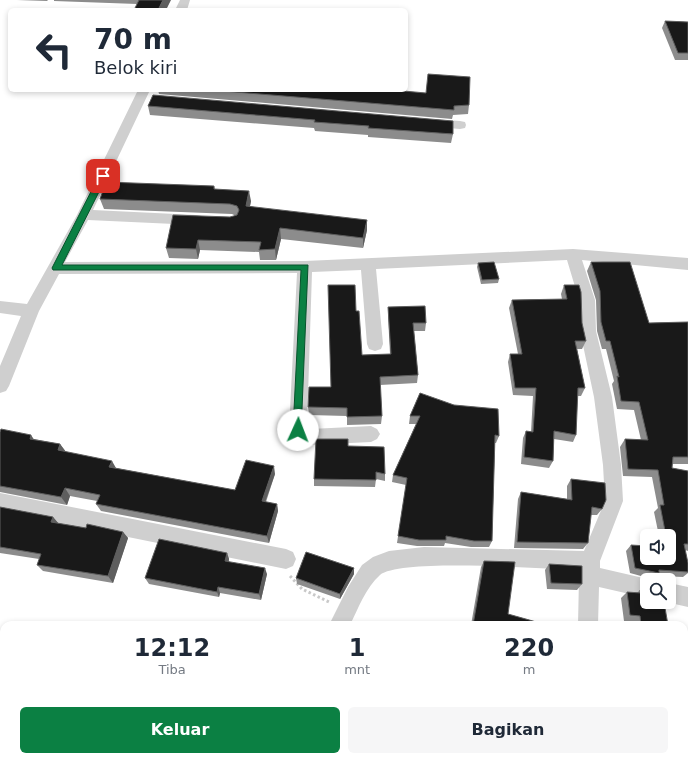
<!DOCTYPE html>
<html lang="id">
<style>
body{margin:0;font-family:"DejaVu Sans",sans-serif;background:#f6f6f7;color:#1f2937;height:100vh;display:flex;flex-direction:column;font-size:15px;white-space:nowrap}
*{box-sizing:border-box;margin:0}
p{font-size:13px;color:#747a83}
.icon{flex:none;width:22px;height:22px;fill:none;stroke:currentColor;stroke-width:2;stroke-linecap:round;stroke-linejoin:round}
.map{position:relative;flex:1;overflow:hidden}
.panel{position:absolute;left:0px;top:621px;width:688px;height:140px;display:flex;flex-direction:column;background:#fff;border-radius:12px 12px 0 0;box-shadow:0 2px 6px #0003}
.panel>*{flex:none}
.top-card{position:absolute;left:8px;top:8px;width:400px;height:84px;border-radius:6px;box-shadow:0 2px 6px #0003;background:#fff;color:#1f2937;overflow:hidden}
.fabs{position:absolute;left:640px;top:529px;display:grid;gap:8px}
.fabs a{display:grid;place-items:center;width:36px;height:36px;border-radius:6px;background:#fff;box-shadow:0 2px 6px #0003;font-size:20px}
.pin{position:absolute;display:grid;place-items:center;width:34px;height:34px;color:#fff;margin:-17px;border-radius:8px;box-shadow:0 2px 6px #0006}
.me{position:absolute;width:44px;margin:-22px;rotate:2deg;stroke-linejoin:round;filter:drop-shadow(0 0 3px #0008)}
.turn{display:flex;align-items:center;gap:14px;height:84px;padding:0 20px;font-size:18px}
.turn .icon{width:52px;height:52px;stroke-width:2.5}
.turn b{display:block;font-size:28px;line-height:34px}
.eta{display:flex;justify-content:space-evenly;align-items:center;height:68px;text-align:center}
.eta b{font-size:24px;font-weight:700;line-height:28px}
.cta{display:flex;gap:8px;margin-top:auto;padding:8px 20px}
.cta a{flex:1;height:46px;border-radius:6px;background:#0b8043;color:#fff;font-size:16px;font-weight:700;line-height:46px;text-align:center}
.cta a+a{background:#f6f6f7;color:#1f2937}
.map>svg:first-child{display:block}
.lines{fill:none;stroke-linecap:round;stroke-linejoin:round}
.path{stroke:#c9c9c9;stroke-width:3;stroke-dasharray:2.5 2.5;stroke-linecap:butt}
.minor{fill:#cfcfcf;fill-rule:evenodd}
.wall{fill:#8c8c8c}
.shaded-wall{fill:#5e5e5e}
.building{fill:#191919;stroke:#5e5e5e}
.route{fill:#0b8043;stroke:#07532c}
</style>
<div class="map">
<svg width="688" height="761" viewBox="0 0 688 761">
<rect width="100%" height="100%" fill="#fff"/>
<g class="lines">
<path class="path" d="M290,576L302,589L329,602"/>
<path class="minor" d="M180,0H190L187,10H175Z
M138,90H150L93,210L196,215L201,216L203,220L201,224L196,225L88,220L65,262L305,261L573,249L688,258V270L582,260L595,300L596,331L612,397L621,465L623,501L600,561V568L652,580H647V598L599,587L598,625H578L579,578L578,575L580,570C545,569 401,558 380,575C366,587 358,609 350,625H329L348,587L362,565L373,557L389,551L424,547L584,551L605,501L603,465L594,397L580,331L579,300L567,260L376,269L383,344L381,349L375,351L369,349L367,344L361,270L312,272L307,426L311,429L371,426L377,429L380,434L377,439L371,442L308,445L292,435L289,430L297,273L59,274L39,311L9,386L6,391L0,393V366L21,316L0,313V301L27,304L77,215Z
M430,119L460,121L465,122L466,125L465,128L460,129L425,126L424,123L425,120Z
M0,493L286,549L293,552L296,559L293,566L286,569L0,511Z
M669,583L688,587V607L666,602H669Z
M583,757H605L606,761H582Z"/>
</g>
<path class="wall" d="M17,0H48L47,1Z
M54,0H171L137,4L54,1Z
M665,21L688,22V60H675L662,28Z
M158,90H392L469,105L468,114L453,115L452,119L159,94Z
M153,95L453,134L451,143L368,137V135L315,131L314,128L150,115L148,106Z
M214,186L215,189L251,201L250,206L367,230L363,248L281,239L276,260H260L259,252L200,250L198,259L169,258L166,248L230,217L236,216L232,214L104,209L100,199Z
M591,262L649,323L688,322V464H672V468L688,471V551L685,550L688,563V573L683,577L660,576L661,580H650L652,579L630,573L626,551L631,545L669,558V536H659L654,512L658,508L652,477L623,476L620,447L625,439L641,440L634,410L617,409L612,384L614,381L606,349H602L597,331L596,300L587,271Z
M478,263L499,279L498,283L481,284L477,267Z
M564,285L582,323L586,341L582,349H577L585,388L581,396H577L576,435L573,442L554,439L553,461L549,468L521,464L523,438L526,431L531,432L533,396L513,395L508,362L510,354H518L509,308L512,300L562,299L561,294Z
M388,307L426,323L425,331H414L418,375L417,383L380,385L382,416L381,424L347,425V416L309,415L308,407L331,387L356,311L362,355L390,354L388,316Z
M420,393L499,436L496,443H495L492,541L489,547H471L445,543L444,546H417L397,543L406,485L392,482L393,475L416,424H409L410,416Z
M0,432L34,439L60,444L66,452L116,468L235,490L275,474L266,502L277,504L278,511L269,543L101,511L96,504L97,501L70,496L67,505L0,492Z
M348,446L385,474V481L376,479L375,487L314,486V479Z
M571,479L602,509L597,515H591L588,543L583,549L514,548L518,499L521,492L567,499V486Z
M0,507L53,517L58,523L86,528L123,532L128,538L113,583L43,571L37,565L39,559L0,553Z
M227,553L229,559V562L267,574L261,600L220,593L219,597L149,584L145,578Z
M484,561L508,614L547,625H471L481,567Z
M549,564L582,584L577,590L547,589L545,570Z
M354,574L340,599L297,584L296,578Z
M640,590L668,625H634V622L624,621L621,598L627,592L637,593Z
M466,757H558V761H466Z
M668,757H684L688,761H668Z"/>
<path class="shaded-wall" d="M163,0H171L166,10H158Z
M249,191L251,201L248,216L246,206Z
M367,220V230L363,248V238Z
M280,228L281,239L276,260L275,249Z
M198,240L200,250L198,259L196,249Z
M31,435L37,444L30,439Z
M60,444L66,452L58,450Z
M112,461L116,468L109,467Z
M274,466L275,474L263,508L262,501Z
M65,488L70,496L67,505L61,497Z
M277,504L278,511L269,543L267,536Z
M53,517L59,524L51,522Z
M123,532L128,538L113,583L108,576Z
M227,553L229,559L227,567L225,561Z
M265,568L267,574L261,600L259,594Z
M354,568V574L340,599V594Z
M218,587L220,593L219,597L217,592Z
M198,757H202L201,761H197Z"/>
<path class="building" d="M139,0H163L158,10H134Z
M665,21L688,22V53H678Z
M428,74L470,77L469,105L454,106V110L211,90H392L426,93Z
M153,95L453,121V134L368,128L369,126L314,122L315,120L148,106Z
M106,182L214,186V189L249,191L246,206L367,220L363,238L280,228L275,249L259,250L261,242L198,240L196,249L166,248L173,215L230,217L237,215L239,210L237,206L230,204L100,199Z
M494,262L499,279L482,280L478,263Z
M591,262H630L649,323L688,322V457H673L672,468L688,471V544H684L688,563V572L659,570V573L635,568L631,545L647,546V558H669V536H666L660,505H664L658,470L628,469L625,439L648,440L639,402L621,401L617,376L619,377L610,341H606L601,322L600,291Z
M328,285H355L356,311H359L362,355L391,354L388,307L425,306L426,323H413L418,375L380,377L382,416L347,417V408L308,407L309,387H331Z
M564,285H579L581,292L582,323L586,341H575L585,388H578L576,435L554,431L553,461L524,457L526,431L533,432L536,388H515L510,354H522L512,300L567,299Z
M420,393L454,405L498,409L499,436L495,435L492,541H474L446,536V540H419L398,536L407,478L393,475L420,416H410Z
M1,429L31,435L30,439L60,444L58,450L112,461L109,467L235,490L246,460L274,466L262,501L277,504L267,536L96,504L100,495L65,488L61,497L0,486V432Z
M316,439H348V446L384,447L385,474L376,472V480L314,479Z
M571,479L605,483L606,500L602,509L592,507L588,543L517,542L521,492L572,500Z
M0,507L53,517L51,522L86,528L87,524L123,532L108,576L37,565L41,554L0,547Z
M159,539L227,553L225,561L265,568L259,594L218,587L217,592L145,578Z
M306,552L354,568L340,594L296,578Z
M484,561L515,562L508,614L547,625H473Z
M549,564L582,566V584L551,583Z
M660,574L661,580H655V575Z
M640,590L647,592V602H664L668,625H641L640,616L630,615L627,592L641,593Z
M684,640L688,641V761H677L676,757H684Z
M149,757H198L197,761H147Z
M350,757H432V761H349Z
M469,757H558V761H468Z"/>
<path class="route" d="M100,174L107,176L62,265H308L301,433L298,434L293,430L301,270H53L52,268Z"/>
</svg>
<div class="fabs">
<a><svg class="icon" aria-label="sound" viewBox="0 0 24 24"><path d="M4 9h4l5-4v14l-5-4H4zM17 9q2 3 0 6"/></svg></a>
<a><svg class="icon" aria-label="search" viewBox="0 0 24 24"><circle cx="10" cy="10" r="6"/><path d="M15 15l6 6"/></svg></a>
</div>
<div class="pin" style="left:103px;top:176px;background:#d93025"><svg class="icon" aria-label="arrive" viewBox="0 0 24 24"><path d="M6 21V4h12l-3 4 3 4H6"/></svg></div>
<svg class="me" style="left:298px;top:430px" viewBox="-20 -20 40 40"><circle r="19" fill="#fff"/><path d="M0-13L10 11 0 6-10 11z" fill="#0b8043"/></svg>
<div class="top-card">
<div class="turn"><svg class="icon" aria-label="left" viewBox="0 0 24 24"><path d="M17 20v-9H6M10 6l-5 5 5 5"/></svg><div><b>70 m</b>Belok kiri</div></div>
</div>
<section class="panel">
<div class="eta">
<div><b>12:12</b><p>Tiba</p></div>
<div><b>1</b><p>mnt</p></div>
<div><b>220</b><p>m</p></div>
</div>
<div class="cta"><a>Keluar</a><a>Bagikan</a></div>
</section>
</div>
